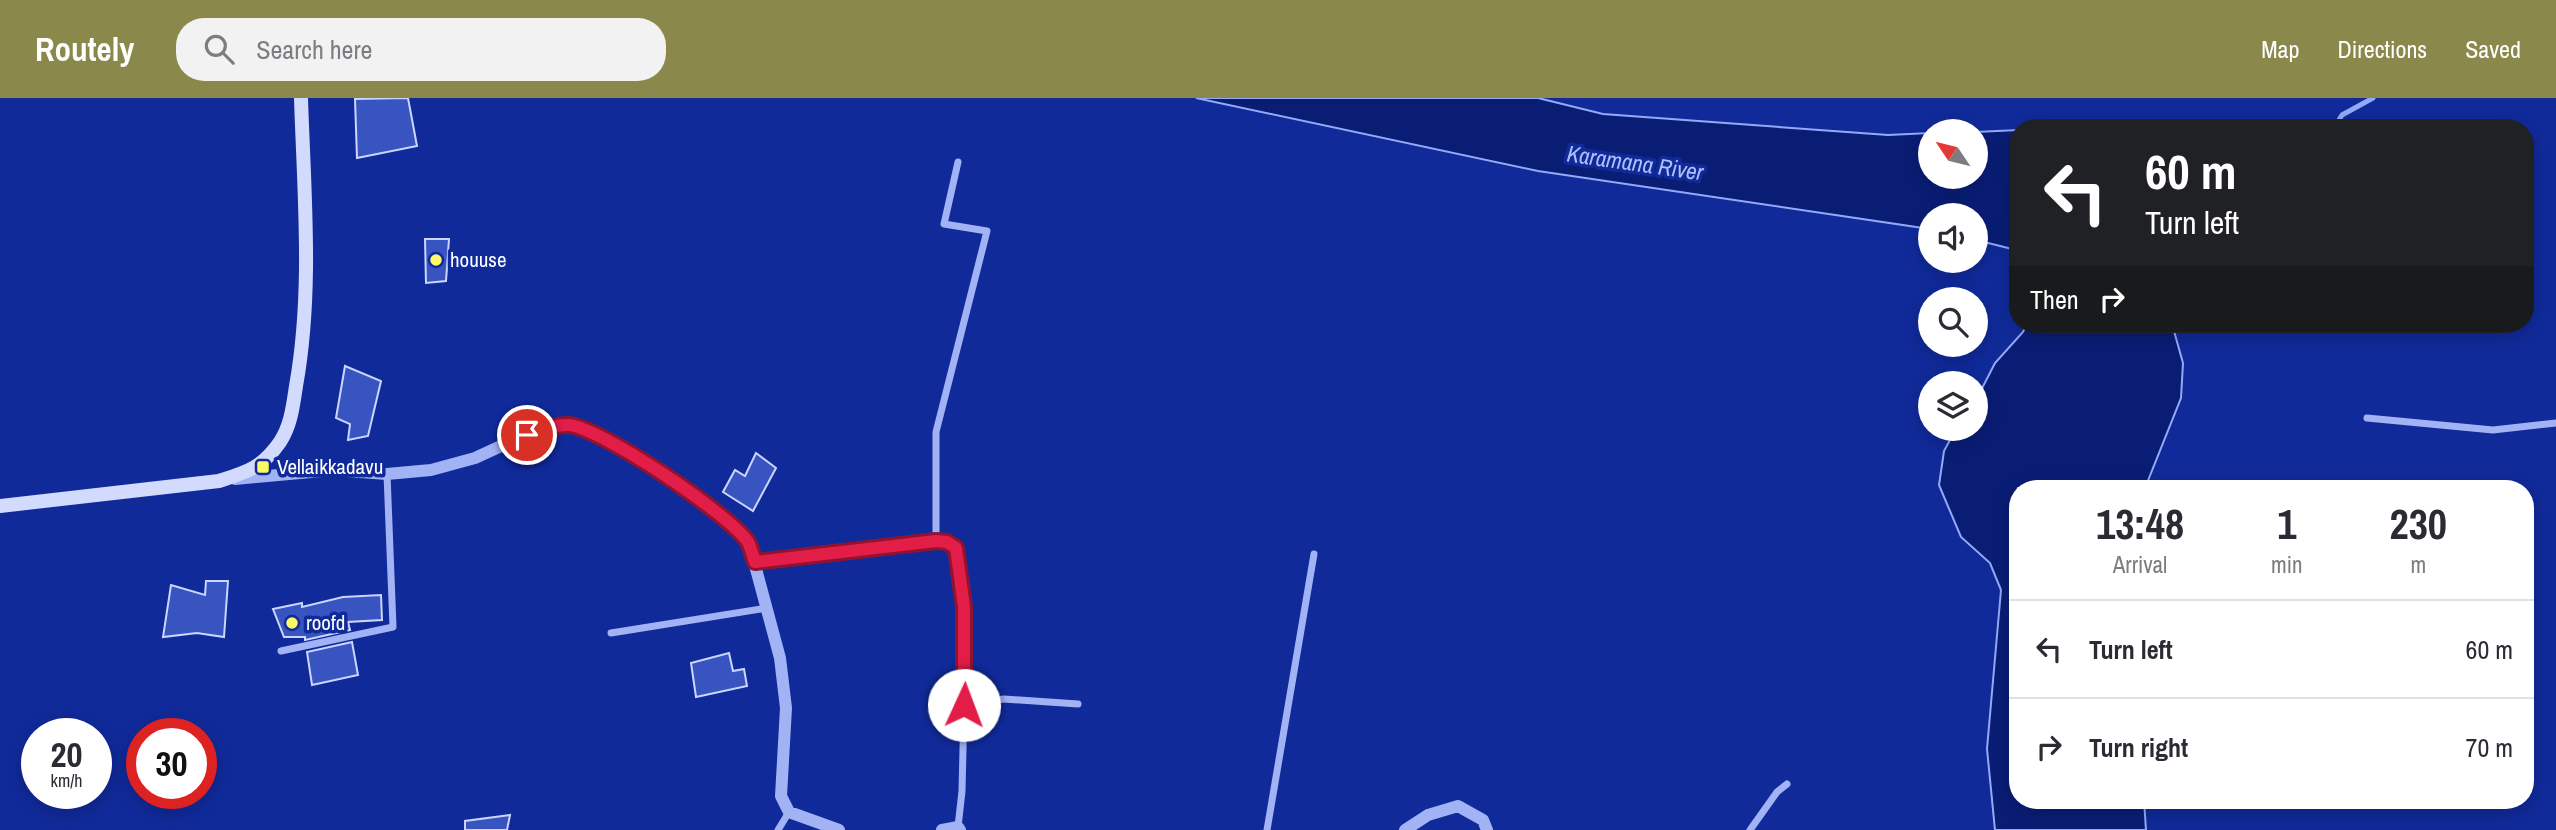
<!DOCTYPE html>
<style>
body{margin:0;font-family:"Archivo Narrow",sans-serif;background:#f2f2f3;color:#2b2b33;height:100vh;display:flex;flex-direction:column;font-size:26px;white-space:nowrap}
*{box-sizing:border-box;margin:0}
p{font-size:23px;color:#7c7c81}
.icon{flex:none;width:38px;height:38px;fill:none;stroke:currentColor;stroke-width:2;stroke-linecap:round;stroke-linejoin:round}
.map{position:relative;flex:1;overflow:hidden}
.side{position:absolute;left:2009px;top:382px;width:525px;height:329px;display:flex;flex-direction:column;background:#fff;border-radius:28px;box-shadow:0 4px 18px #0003}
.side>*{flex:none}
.hud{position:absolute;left:2009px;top:21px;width:525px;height:214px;border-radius:28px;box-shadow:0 4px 18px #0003;background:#202124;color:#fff;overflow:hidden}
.needle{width:46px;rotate:305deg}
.tools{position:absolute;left:1918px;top:21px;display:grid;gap:14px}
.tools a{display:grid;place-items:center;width:70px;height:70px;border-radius:50%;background:#fff;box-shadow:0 4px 18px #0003;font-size:35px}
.speed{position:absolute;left:21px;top:620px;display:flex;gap:14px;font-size:35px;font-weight:700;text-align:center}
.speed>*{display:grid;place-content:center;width:91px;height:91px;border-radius:50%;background:#fff;box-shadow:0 4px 18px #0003;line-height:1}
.speed small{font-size:18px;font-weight:400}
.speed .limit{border:10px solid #d22;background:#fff;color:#111}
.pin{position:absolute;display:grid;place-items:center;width:60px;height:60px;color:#fff;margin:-30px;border:4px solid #fff;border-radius:50%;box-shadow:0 2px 7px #0007}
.me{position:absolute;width:77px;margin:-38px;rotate:2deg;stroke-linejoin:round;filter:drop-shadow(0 0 5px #0008)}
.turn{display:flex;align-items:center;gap:24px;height:147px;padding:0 21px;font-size:32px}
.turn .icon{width:91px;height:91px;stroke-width:2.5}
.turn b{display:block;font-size:49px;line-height:60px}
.then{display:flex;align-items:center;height:66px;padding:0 21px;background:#0003;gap:14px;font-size:26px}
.eta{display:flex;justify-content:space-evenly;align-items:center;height:119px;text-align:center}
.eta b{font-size:42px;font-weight:800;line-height:49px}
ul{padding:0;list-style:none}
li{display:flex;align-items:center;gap:21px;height:98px;padding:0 21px;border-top:2px solid #e1e1e2}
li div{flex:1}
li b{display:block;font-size:26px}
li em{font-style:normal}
header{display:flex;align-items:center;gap:42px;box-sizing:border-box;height:98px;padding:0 35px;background:#8a884a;color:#fff}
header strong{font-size:33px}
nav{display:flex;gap:38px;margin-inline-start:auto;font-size:24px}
.search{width:490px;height:63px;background:#f2f2f3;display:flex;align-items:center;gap:18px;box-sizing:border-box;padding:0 24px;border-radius:28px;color:#7c7c81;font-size:26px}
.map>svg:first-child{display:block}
.water{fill:#091d75;stroke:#94aaf8;stroke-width:2}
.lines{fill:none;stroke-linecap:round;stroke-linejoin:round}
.stream{stroke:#94aaf8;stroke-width:5}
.building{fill:#3854c1;stroke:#cbd5fe;stroke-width:2}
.minor{stroke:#a2b3f5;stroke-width:7}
.tertiary{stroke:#a2b3f5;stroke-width:12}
.secondary{stroke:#d2dafd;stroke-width:14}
.route-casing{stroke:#92132f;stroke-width:18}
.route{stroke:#e11d48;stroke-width:12}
.poi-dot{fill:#fff966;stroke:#102a9a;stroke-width:2.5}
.labels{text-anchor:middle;stroke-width:7;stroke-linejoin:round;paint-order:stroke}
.poi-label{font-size:21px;fill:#fff;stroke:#102a9a;text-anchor:start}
.water-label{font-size:23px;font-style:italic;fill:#afbffb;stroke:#102a9a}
</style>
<header>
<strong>Routely</strong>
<div class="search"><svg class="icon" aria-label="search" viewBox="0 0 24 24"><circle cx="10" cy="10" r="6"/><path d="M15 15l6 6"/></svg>Search here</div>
<nav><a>Map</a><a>Directions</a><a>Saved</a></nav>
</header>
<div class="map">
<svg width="2556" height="732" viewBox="0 0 2556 732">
<rect width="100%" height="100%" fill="#102a9a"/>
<path class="water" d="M1196,0H1538L1603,16L1888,37L1930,35V79H1976V34L2018,32V156L2012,151L1976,142V117H1930V131L1538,73Z
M2027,226H2172L2183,265L2181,300L2145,390H2018V702H2144L2146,732H1995L1987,651L2001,492L1990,465L1961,439L1939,387L1944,353L1956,331H1976V302L1995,265L2023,234Z"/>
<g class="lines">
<path class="stream" d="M2334,30L2342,17L2373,0"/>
</g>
<path class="building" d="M408,0L417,48L357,60L355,1Z
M425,141H449L446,183L426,185Z
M345,268L381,283L368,338L348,342L350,326L336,320Z
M756,355L776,370L753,413L723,394L735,372L745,378Z
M206,483H228L224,539L197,535L163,539L171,487L205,497Z
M381,497L382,522L348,524L350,532L305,542V539H284L273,511L302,505V509L343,499Z
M352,544L358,577L312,587L307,554Z
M729,555L733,573L744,571L747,588L696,599L691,565Z
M510,717L507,732H465V723Z"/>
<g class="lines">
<path class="minor" d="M2367,320L2493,332L2556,325
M936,443V334L987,133L944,126L958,64
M755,464L936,443L947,444L956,450L964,509L965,568L962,693L958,729
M611,535L767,510
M281,553L393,529L387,376
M964,607L1004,601L1078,606
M778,732L789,714
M1267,732L1314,456
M1750,732L1777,694L1787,686"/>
<path class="tertiary" d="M235,381L333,372L387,376L431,372L475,360L512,343L543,332L569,327L595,337L647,366L700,400L726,420L749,445L780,560L786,610L781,698L789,714L839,732
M942,732L958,729L960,732
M1405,732L1428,717L1458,708L1483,722L1487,732"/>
<path class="secondary" d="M0,408L219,383C247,374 262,370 280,344C291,327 293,308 296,288C313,193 304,96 301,0"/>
</g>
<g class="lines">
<defs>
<path id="route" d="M527,337C539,333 556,326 569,327C601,330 729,416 748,444C751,450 753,458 755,464L936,443L947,444L956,450L964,509V607"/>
</defs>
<use href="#route" class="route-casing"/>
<use href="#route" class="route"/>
</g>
<g class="poi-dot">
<circle cx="436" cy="162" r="7"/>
<rect x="256" y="362" width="14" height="14" rx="3.5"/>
<circle cx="292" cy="525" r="7"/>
</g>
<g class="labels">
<g class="poi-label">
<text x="450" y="169">houuse</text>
<text x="277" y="376">Vellaikkadavu</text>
<text x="306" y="532">roofd</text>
</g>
<g class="water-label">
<text transform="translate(1635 65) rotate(8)" y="8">Karamana River</text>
</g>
</g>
</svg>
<div class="tools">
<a><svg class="needle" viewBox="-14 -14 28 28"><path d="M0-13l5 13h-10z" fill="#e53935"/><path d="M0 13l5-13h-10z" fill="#7c7c81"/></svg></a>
<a><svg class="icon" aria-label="sound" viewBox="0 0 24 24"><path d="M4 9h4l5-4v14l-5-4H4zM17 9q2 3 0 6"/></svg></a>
<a><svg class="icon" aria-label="search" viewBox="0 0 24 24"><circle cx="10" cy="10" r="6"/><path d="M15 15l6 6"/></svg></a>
<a><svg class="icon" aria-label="layers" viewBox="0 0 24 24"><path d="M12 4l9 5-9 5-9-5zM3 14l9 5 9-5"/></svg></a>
</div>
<div class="speed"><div>20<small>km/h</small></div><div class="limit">30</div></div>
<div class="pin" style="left:527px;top:337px;background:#d93025"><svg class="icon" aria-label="arrive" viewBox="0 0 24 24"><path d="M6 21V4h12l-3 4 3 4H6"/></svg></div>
<svg class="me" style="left:964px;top:607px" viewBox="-20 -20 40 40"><circle r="19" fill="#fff"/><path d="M0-13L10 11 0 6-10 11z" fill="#e11d48"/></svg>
<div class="hud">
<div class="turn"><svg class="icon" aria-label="left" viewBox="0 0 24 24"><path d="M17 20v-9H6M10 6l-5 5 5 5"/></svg><div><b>60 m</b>Turn left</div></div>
<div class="then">Then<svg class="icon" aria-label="right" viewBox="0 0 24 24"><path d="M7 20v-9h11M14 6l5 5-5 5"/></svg></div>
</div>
<section class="side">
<div class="eta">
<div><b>13:48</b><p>Arrival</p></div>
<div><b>1</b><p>min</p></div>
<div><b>230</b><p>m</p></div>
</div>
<ul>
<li><svg class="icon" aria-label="left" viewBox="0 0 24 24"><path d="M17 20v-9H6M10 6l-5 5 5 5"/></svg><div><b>Turn left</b></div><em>60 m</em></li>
<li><svg class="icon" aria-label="right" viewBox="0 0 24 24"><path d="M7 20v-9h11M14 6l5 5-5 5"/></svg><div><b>Turn right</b></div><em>70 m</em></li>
</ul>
</section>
</div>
